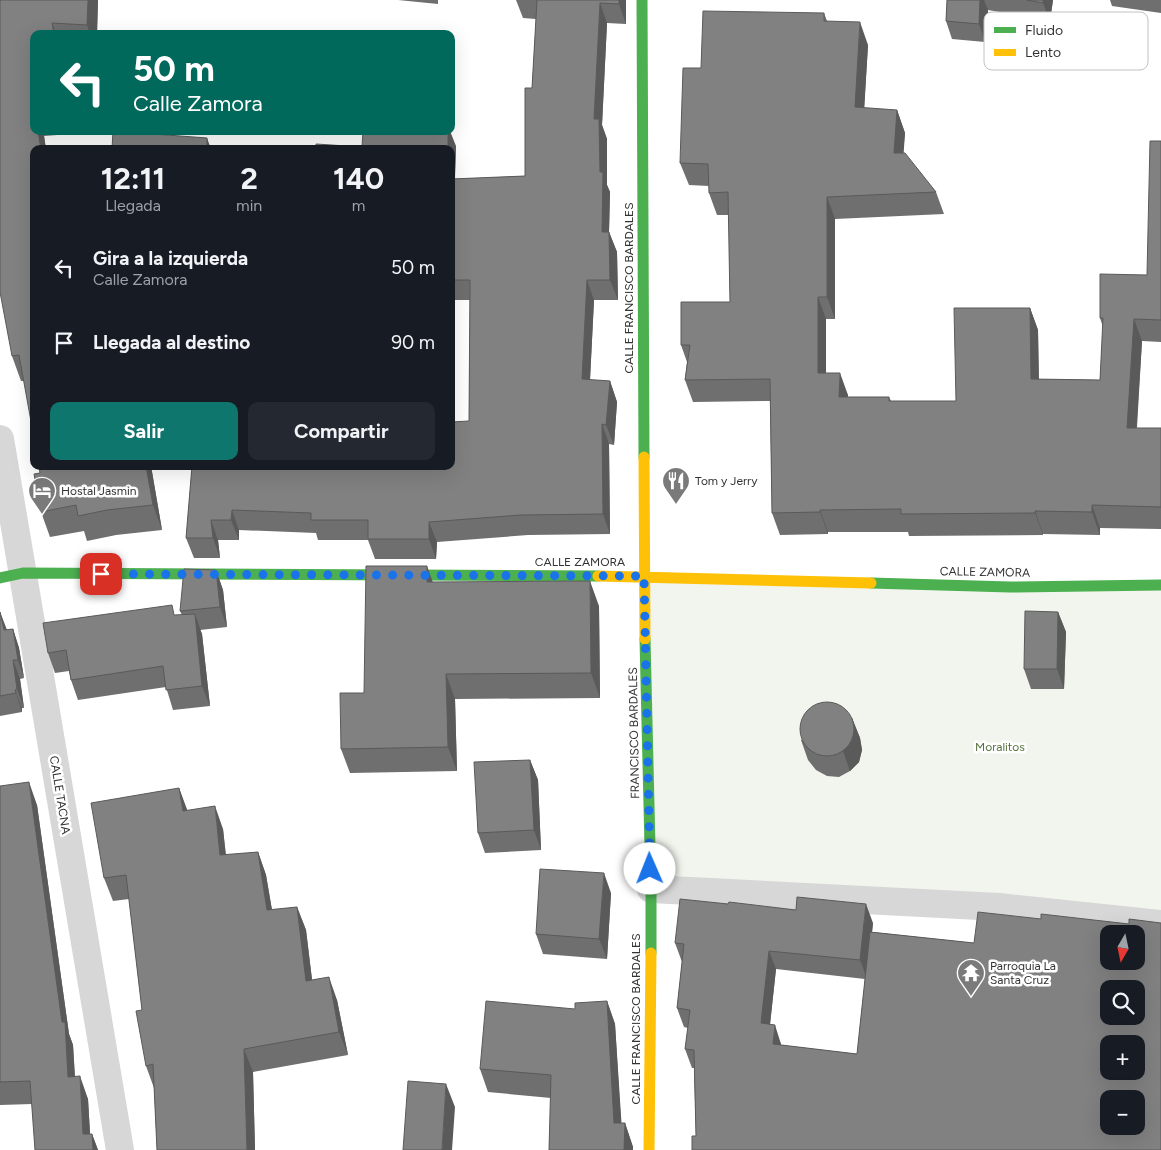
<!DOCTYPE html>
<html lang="es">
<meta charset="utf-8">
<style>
body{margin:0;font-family:Figtree,sans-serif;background:#242831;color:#f1f3f6;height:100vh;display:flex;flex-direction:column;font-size:19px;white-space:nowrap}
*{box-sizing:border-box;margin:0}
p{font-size:16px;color:#9ea1a6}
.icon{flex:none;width:28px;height:28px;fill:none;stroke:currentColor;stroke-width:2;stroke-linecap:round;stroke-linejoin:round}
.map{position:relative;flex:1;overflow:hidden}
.side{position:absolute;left:30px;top:145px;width:425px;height:325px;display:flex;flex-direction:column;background:#171b24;border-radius:10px;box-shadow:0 5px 20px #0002}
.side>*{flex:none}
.banner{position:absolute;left:30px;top:30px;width:425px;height:105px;border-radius:10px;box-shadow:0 5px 20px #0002;background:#00695c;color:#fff;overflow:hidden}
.needle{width:32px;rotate:189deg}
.fabs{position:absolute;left:1100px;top:925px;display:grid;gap:10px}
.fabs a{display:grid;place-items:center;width:45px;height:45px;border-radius:10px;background:#171b24;box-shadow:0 5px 20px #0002;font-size:25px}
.pin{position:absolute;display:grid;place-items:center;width:42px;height:42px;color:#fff;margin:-21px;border-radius:10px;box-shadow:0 2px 8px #0006}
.me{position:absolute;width:55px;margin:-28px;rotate:359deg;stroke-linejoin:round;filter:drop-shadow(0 0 4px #0008)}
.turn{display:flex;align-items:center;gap:18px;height:105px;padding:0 20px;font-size:22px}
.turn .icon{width:65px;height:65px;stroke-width:2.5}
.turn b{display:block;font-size:35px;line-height:42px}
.eta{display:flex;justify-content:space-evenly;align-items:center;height:85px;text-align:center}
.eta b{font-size:30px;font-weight:700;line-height:35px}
.action{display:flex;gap:10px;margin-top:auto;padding:10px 20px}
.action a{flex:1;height:58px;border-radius:10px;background:#0f766e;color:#fff;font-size:20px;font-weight:700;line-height:58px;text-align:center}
.action a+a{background:#242831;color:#f1f3f6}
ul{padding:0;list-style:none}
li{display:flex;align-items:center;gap:15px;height:75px;padding:0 20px}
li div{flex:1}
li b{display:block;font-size:19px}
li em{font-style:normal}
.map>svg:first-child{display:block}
.green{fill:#f1f5ed}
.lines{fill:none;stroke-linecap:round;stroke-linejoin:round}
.street{stroke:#d7d7d7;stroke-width:28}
.fast{stroke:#4caf50;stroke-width:11}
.slow{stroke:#ffc107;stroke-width:11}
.wall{fill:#6f6f6f;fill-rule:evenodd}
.shaded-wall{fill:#5a5a5a}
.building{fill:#818181;stroke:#5a5a5a;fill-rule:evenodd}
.route{stroke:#1a73e8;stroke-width:9;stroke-dasharray:0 16.2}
.labels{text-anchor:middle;stroke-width:5;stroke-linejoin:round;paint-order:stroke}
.street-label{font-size:12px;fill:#333;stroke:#fff}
.poi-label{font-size:12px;fill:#333;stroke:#fff;text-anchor:start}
.park-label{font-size:12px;fill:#56703f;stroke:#fff}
.key{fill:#fff;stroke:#c2c2c2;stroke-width:1}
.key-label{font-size:14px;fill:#333}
</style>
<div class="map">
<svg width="1161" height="1150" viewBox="0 0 1161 1150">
<rect width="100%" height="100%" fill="#fff"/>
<path class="green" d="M644,576L1161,585V924L651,889Z"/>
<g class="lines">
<path class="street" d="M0,439L120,1150
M651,889L999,907L1161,924"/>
<path class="fast" d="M642,0L644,457
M0,578L23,573L598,576
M871,583L1010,587L1161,585
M645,639L651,889V953"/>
<path class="slow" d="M644,457L645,639
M598,576L871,583
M649,1150L651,953"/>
</g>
<path class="wall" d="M0,0H98L97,34H34V131H71V134L44,136L46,149H34L24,381H21L12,356Z
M398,0H438V4Z
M516,0H626V24L607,23L602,125L607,139V185L610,192L609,232L617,252L618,300H594L590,380L610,381L617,402L614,445L609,444L610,534L528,535L437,542L436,559H375L368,540H318L316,533L239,530V540H218L220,558H194L186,538L192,466H451L469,421L470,300H451V149L362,147L456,146L455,179L525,176L532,88L536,19L523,18Z
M947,0H1053L1050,21L988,10L985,42L952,39L946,21Z
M1110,0H1161V13L1112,6Z
M824,13L827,21L868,45L864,108L897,110L905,133L903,153L936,192L944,214L835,219V319H826V373L848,395V397H889L891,401H956L1030,308L1038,330L1039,379L1100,380L1103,327L1100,318L1147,275L1161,141V342L1142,341L1137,428L1161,429V529L1100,528V535L1043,534V535L909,536L908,532H828V534L780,535L772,513L770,401L693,402L685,380L687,362L681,345L730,302L729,215H717L709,193V186L689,185L680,163L701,68Z
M39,466H151L162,530L116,535L87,541L84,531L50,537L41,512L40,473Z
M216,570L223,590L227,627L200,630L202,634L210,706L173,710L166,687L78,700L71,680L69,671L55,673L48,653L175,615H182L180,611Z
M433,582L599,606L600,698L455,699L457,771L350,773L341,749L364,693Z
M0,612L7,630L13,629L19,648L24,678L20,679L24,708H22V712L0,716Z
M1058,612L1066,632L1064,689H1031L1024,669Z
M852,718L860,738L862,750L859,762L850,771L839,777L827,776L816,770L808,760L801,740Z
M530,760L538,780L541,850L485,853L478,833Z
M0,786L37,805L69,1034L73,1045L75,1076L88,1099L90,1134H92L98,1150H35L32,1104L0,1105Z
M179,788L187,811L223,829L226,855L258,852L266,875L272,910L297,907L306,930L312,980L337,1000L348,1055L253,1072L255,1150H157L154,1088L146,1066L142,1010L129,899L113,901L104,878Z
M611,893L607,959L543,954L536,934Z
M728,904L796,910L873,923L872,932L974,943L1041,919L1129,924L1161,923L696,1136L694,1068H692L685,1049L688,1028L684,1027L677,1008L682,962L675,943ZM776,969L865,979L857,1054L781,1045V1044L770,1025Z
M607,1001L615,1024L621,1123H625L633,1147V1150H549L551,1098L488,1092L480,1069L575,1009Z"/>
<path class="shaded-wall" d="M88,0H98L97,34H90L87,25Z
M619,0H626V24L619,4Z
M980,0H984L988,10L985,42L979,24Z
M1043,0H1053L1050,21L1043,3Z
M600,3L607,23L602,125L607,139V185L610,192L609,232L617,252L618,300L610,280L602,232L594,119Z
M860,22L868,45L863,130L855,107Z
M52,23L56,34H54Z
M897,110L905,133L902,176L894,153Z
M38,131H42L44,136L46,149H41Z
M448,131H450L456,146L454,200L451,192V149H448Z
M207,138L211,149H207Z
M827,197L835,219V319L827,297Z
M587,280L594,300L589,399L582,379Z
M818,297L826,319V395L818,373Z
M1030,308L1038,330L1039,401L1031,379Z
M1134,319L1142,341L1135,450L1127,428Z
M840,373L848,395V419L839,397Z
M610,381L617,402L614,445L606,425Z
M602,424L609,444L610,534L603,514Z
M146,466H151L162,530L153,505Z
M1092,505L1100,528V535L1092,512Z
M232,510L239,530V540L231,520Z
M820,510L828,532V534L820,512Z
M1035,511L1043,534V535L1035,513Z
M211,520L218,540L220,558L213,538Z
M429,522L437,542L436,559L429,539Z
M427,566L436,591L427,582Z
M216,570L223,590L227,627L220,607Z
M590,581L599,606L600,698L591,673Z
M0,612L7,631L4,630Z
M1058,612L1066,632L1064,689L1057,669Z
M195,614L202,634L210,706L202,686Z
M13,629L19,648L24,678L18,660Z
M13,660L20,679L24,708L17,689Z
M446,674L455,699L457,771L448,747Z
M15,690L22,708V712L16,693Z
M852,718L860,738L862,750L859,762L850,771L843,751Z
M530,760L538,780L541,850L534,830Z
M29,782L37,805L69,1034L73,1045L76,1099L68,1077L62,1022Z
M179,788L188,812L183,811Z
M215,806L223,829L228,878L220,855Z
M258,852L266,875L276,934L267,910Z
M604,873L611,893L607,959L599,939Z
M866,904L873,923L867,979L860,960Z
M297,907L306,930L315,1004L306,981Z
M769,951L776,969L768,1042L761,1023Z
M329,977L337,1000L348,1055L339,1032Z
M607,1001L615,1024L623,1146L614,1123Z
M775,1025L781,1044L779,1063L773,1044Z
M244,1049L253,1072L255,1150H247Z
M80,1076L88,1099L91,1150L83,1134Z
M446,1084L455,1107L452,1150H442Z
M625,1123L633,1147V1150H624Z
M92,1134L98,1150H93Z"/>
<path class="building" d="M0,0H88L87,25L52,23L54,34H34V131H38L41,149H34V438L19,355L12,356L0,292Z
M537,0H619V4L600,3L594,119H599L600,172H603L602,232H609L610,280H587L582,379L610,381L606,425L602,424L603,514L521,515L429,522V539H368V520H311V513L232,510L231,520H211L213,538H186L192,466H451V422L469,421L470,280H451V179L525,176V88H532Z
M947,0H980L979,24L946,21Z
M1027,0H1043V3Z
M703,11L824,13V21L860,22L855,107L897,110L894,153H905L936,192L827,197V297H818V373H840L839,397H889V401H956L954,308H1030L1031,379L1100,380L1103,318H1100V274L1147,275L1150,141H1161V320L1134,319L1127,428H1161V507L1092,505V512L1035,511V513L901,514V509L820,510V512L772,513L770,379L685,380L690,345H681V302H730L728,192L709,193L708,164L680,163L683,68H701Z
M113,131L207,138V149H112Z
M363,131H448V149H316V144L362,147Z
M39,466H146L153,505L107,510L78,516L76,505L41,512L34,474L40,473Z
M366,566H427V582L590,581L591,673L446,674L448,747L341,749L340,693H364Z
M184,569L216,570L220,607L180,611Z
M172,605L174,615L195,614L202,686L166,690L163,666L71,680L66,650L48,653L43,623Z
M1025,611L1058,612L1057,669H1024Z
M0,612L4,630L13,629L18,660H13L17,689L15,690L16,693L0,696Z
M800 729a27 27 0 1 1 54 0a27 27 0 1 1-54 0Z
M530,760L534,830L478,833L474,762Z
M29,782L62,1022H65L68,1077L80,1076L83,1134H92L93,1150H35L30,1081L0,1082V786Z
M179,788L183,811L215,806L220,855L258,852L267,910L297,907L306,981L329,977L339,1032L244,1049L247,1150H157L153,1064L146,1066L136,1011L142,1010L126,875L104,878L91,803Z
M540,869L604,873L599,939L536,934Z
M797,897L866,904L860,960L769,951L761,1023L775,1025L773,1044L857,1054L870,932L974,943L978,912L1041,919V914L1129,924V919L1161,923V1150H692V1136H696L694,1050L685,1049L690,1010L677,1008L684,944L675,943L680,899L728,904L729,902L796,910ZM1109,934H1136V961H1109ZM1109,989H1136V1016H1109ZM1109,1044H1136V1071H1109ZM1109,1099H1136V1126H1109Z
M486,1001L575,1009V1003L607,1001L614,1123H625L624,1150H549L551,1075L480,1069Z
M408,1081L446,1084L442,1150H403Z"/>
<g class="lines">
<path class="route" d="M101,574L644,576L650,869"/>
</g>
<defs>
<symbol id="restaurant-pin" viewBox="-11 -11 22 30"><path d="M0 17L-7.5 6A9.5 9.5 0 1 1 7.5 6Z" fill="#7a7a7a" stroke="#fff"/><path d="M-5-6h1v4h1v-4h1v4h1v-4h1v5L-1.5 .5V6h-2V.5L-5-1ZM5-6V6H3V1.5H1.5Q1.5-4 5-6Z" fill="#fff"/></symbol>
<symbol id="hotel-pin" viewBox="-11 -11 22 30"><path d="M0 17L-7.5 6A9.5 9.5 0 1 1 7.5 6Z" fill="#7a7a7a" stroke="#fff"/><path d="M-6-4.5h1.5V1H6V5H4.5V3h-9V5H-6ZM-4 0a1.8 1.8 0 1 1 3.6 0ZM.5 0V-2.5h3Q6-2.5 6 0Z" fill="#fff"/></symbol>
<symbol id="temple-pin" viewBox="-11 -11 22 30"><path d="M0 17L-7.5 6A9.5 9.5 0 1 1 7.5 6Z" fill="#7a7a7a" stroke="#fff"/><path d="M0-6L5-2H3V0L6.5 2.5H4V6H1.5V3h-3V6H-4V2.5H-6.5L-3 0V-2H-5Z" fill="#fff"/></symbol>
</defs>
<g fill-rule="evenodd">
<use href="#restaurant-pin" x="660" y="465" width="32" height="43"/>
<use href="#hotel-pin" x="26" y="475" width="32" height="43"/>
<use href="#temple-pin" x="955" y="957" width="32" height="43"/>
</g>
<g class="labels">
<g class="street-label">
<text transform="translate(629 288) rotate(-90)" y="4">CALLE FRANCISCO BARDALES</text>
<text x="580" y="566">CALLE ZAMORA</text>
<text transform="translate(985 572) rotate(1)" y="4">CALLE ZAMORA</text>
<text transform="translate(634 733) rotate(-91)" y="4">FRANCISCO BARDALES</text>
<text transform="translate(60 795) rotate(81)" y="4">CALLE TACNA</text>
<text transform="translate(636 1019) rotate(-90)" y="4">CALLE FRANCISCO BARDALES</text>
</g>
<g class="poi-label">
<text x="695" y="485">Tom y Jerry</text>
<text x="61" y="495">Hostal Jasmin</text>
<text x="990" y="970">Parroquia La<tspan x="990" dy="14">Santa Cruz</tspan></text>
</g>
<g class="park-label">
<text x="1000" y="751">Moralitos</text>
</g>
</g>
<rect x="984" y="12" width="164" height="58" rx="8" class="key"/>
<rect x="994" y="27" width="22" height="6" fill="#4caf50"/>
<rect x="994" y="49" width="22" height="7" fill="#ffc107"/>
<g class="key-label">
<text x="1025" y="35">Fluido</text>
<text x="1025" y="57">Lento</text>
</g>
</svg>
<div class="fabs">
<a><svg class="needle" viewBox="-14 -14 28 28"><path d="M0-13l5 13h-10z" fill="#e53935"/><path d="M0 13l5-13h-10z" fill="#9ea1a6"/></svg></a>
<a><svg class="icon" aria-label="search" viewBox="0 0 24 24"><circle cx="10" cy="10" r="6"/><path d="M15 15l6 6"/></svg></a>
<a>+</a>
<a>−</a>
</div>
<div class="pin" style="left:101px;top:574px;background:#d93025"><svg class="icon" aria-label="arrive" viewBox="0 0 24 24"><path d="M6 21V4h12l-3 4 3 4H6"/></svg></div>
<svg class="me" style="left:650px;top:869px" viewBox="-20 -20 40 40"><circle r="19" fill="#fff"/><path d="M0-13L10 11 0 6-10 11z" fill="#1a73e8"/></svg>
<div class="banner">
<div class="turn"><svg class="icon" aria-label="left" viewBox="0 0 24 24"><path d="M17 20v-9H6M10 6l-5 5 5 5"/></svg><div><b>50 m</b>Calle Zamora</div></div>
</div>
<section class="side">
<div class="eta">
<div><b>12:11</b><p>Llegada</p></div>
<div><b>2</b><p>min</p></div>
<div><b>140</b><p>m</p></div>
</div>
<ul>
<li><svg class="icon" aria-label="left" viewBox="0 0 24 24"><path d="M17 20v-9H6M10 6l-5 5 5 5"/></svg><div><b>Gira a la izquierda</b><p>Calle Zamora</p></div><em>50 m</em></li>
<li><svg class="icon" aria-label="arrive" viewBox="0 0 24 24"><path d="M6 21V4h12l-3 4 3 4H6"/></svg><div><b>Llegada al destino</b></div><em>90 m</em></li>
</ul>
<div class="action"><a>Salir</a><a>Compartir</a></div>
</section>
</div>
